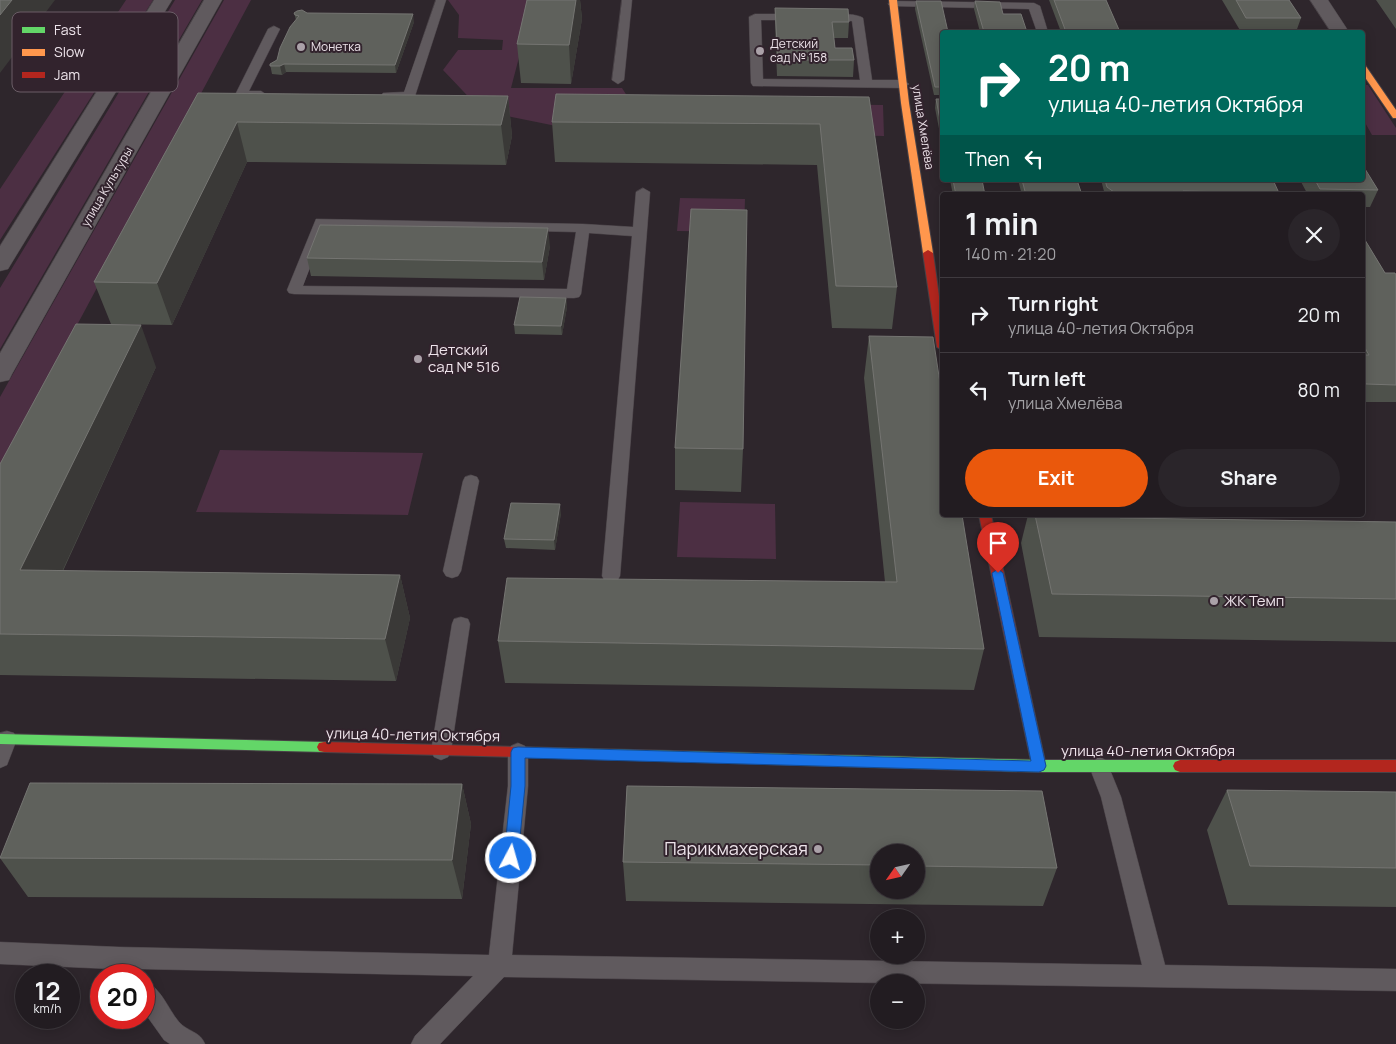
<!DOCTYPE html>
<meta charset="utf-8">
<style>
body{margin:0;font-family:Manrope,sans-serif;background:#2a252a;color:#f1f3f6;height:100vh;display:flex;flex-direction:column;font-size:19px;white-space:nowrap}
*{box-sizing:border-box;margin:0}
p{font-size:16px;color:#a2a1a5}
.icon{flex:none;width:28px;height:28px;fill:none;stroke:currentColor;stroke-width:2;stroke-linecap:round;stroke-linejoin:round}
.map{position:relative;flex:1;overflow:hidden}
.side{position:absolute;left:940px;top:192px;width:425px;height:325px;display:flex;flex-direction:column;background:#221c21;border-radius:5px;box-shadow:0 2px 12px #0003,0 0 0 1px #3f3a3f}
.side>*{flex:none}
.hud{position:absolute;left:940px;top:30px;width:425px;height:152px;border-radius:5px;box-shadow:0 2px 12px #0003,0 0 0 1px #3f3a3f;background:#00695c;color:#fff;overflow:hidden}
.needle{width:32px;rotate:236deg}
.tools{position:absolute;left:870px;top:844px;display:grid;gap:10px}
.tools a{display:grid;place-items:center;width:55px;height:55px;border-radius:50%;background:#221c21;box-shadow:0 2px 12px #0003,0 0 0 1px #3f3a3f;font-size:25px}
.speed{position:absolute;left:15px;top:964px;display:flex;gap:10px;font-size:25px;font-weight:700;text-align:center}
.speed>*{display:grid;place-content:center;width:65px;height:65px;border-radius:50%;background:#221c21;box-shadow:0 2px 12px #0003,0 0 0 1px #3f3a3f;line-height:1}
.speed small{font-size:12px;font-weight:400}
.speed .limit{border:8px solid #d22;background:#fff;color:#111}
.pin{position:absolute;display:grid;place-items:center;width:42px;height:42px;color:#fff;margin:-51px -21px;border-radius:50% 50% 50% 0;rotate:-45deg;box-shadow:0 0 5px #0007}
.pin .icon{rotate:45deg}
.me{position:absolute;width:55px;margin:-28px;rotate:6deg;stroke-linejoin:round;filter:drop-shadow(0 0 4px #0008)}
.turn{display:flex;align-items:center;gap:18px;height:105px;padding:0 25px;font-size:22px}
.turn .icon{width:65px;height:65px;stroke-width:2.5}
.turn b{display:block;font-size:35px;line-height:42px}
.then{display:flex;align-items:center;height:48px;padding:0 25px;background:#0003;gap:10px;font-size:19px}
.round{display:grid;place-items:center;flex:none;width:52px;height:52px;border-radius:26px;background:#2a252a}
.summary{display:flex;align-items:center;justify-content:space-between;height:85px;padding:0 25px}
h1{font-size:30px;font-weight:700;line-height:38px}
.primary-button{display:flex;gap:10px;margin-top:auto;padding:10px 25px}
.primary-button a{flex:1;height:58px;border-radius:30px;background:#ea580c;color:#fff;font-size:20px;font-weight:700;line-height:58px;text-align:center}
.primary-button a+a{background:#2a252a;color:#f1f3f6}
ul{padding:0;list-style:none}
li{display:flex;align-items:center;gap:15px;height:75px;padding:0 25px;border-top:1px solid #3f3a3f}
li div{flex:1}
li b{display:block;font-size:19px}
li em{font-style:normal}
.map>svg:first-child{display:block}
.green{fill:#4c2f43}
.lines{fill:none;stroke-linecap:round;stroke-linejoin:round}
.lane-casing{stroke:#494247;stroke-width:1}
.street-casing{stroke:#494247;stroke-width:1}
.fast-casing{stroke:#494247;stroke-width:2}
.slow-casing{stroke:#494247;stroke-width:2}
.jam-casing{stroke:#494247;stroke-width:2}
.lane{fill:#605a5e;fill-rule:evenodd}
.street{fill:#605a5e;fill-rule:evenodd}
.fast{fill:#63d668;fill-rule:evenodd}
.slow{fill:#ff974d;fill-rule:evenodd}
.jam{fill:#b3261e;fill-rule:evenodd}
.wall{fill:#4e514b;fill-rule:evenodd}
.shaded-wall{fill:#3a3937}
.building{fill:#5f615c;stroke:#757572}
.route{fill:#1a73e8;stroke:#114b97}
.poi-dot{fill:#aaa1a8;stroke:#32232d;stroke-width:2}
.labels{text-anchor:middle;stroke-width:4;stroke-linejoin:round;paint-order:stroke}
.far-poi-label{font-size:12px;fill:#ede3ea;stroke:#32232d;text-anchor:start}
.far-street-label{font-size:12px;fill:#ede3ea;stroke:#32232d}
.poi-label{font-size:15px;fill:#ede3ea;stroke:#32232d;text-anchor:start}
.street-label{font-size:15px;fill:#ede3ea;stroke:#32232d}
.near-poi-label{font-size:18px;fill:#ede3ea;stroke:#32232d;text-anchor:end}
.key{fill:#32232d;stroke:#6a5d66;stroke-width:1}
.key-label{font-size:14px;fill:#ede3ea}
</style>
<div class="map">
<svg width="1396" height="1044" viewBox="0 0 1396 1044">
<rect width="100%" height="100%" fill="#2e262c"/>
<path class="green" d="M126,0H153L0,240V189Z
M175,0H202L0,349V288Z
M224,0H251L0,469V397Z
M448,0H534L511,88H622L631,102L883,105L884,136L571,129L482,111L443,70L458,50H502L503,40L458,38L459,15Z
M1363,85H1368L1396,128V135H1372L1363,119Z
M680,198L745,199L744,232L677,231Z
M220,450L423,453L408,515L196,512Z
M680,502L775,504L776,559L677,557Z"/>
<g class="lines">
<defs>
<path id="lane" d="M436,0H446L415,96L409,100L383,99L381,96L383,93L404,92Z
M622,0H632L624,80L618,84L612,80Z
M894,1L1034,3L1040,6L1048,32H1037L1029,9L890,6L888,4Z
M755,14H799L805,17L799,20H761L763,79L860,80L852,21L825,20L819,17C825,12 857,13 863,18L872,80H903L909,84L903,88L753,86L751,83L749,17Z
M274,26L280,29L249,91H261L267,95L261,99L237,98L235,95L268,29Z
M643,188L650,192L620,576L617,581L611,583L605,581L602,576L632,236L589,233L581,294L579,297L574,298L294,294L289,293L287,290L316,219L583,224L633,227L636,192ZM326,226L576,232L567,289L303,286Z
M471,475L477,477L479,481L461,571L458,576L452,578L446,576L443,571L463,481L465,477Z
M461,617L468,619L470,624L451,751L448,757L441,760L434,757L431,751L452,624L454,619Z
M7,731L14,733L17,739L7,765L0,768V733Z
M518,743L525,746L528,752V786L512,955L1142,965L1101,797L1089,766L1092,760L1099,757L1106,760L1121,797L1165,965L1396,969V991L504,977L440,1044H411L415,1036L473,976L140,969L143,975H117L113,969L0,964V942L119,947L489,955L508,786V752L511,746Z
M144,981C161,987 168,1009 179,1022C188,1032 200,1031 205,1044H170L164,1040L144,1012Z"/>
<path id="street" d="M154,0H172L11,264L8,269L0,271V246Z
M204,0H222L12,374L9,380L0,382V353Z
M1310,0H1328L1349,32H1331Z"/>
<path id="fast" d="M0,734L324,742L329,743L331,747L329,751L324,752L0,744Z
M555,748L1039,760H1180L1185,762L1187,766L1185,770L1180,772H1039L555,758L550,757L548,753L550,749Z"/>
<path id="slow" d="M889,0H897L909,103L933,253L928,256L923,253L901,103Z
M1362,65H1365L1396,110V118H1393L1362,73Z"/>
<path id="jam" d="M928,250L933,253L942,318V350L937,347L923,253Z
M979,515H991L1046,766L1044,770L1039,772L1034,770L1032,766Z
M324,742L555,748L560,749L562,753L560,757L555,758L324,752L319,751L317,747L319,743Z
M1180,760H1396V772H1180L1175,770L1173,766L1175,762Z"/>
</defs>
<use href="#lane" class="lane-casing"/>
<use href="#street" class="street-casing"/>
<use href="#fast" class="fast-casing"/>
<use href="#slow" class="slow-casing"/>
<use href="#jam" class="jam-casing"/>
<use href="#lane" class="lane"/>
<use href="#street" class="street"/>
<use href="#fast" class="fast"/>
<use href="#slow" class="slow"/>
<use href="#jam" class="jam"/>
</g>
<path class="wall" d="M527,0H580L582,19L571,84L521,83L517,44Z
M1049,0H1106L1120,32H1061Z
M1222,0H1289L1301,18L1296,32H1241Z
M1376,0H1396V29Z
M916,1L942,32V95H934L915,9Z
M975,1L1003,14L1027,32H980L974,9Z
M775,8L849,22L848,38H834L835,48L854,60L853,77L777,76L775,24Z
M294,13H307L414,22L396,73L286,72L282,75L272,74L270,64L277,60L296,20Z
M198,93L508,96L512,136L506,165L247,162L172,325L111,324L94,282Z
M869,97L897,287L892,329L832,328L817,165L555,162L552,122Z
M936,99H942V144L935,108Z
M950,180H982L985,195H953Z
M1018,180H1077L1082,195H1022Z
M1101,180H1273L1279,193L1278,195H1105Z
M1300,180H1362L1378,190L1370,207H1362V195H1308Z
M1362,235L1385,273L1396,275V402H1362Z
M550,246L544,280L311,276L307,258Z
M566,298L567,307L562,335L515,334L514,325Z
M869,336L984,649L974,690L505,683L498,641L885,582L864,378Z
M156,367L63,571L400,575L410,618L396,681L0,675V464Z
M675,448L743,449L741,492L675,490Z
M561,513L555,550L506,548L504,539Z
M1028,515H1119L1120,518L1396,522V642L1039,637L1021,543Z
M462,784L471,824L462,899L28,897L0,858Z
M627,786L1042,791L1057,868L1043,906L626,901L623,862ZM879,852H916V890H879Z
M1227,790L1396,792V907L1228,905L1207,830Z"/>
<path class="shaded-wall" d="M12,0H55L0,73V15Z
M576,0H580L582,19L571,84L569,45Z
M413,14L414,22L396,73L395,65Z
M284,64L286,72L282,75L280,66Z
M508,96L512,136L506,165L501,125Z
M237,122L247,162L172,325L157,283Z
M548,228L550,246L544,280L542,262Z
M566,298L567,307L562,335L561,326Z
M141,325L156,367L43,613L20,570Z
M560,504L561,513L555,550L554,540Z
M400,575L410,618L396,681L385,639Z
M462,784L471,824L462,899L452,860Z"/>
<path class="building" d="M0,0H12L0,15Z
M527,0H576L569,45L517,44Z
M1054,0H1106L1120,32H1066Z
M1236,0H1289L1301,18H1246Z
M916,1H941L948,32H942V87H935Z
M975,1L1000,2L1003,14H1021L1027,32H984Z
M775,8L848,9L849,22H832L835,48H852L854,60H778Z
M302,10L307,13L413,14L395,65L284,64L280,66H270V64L277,60L280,48L290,27L299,16L295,15L294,13L297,11Z
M198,93L508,96L501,125L237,122L157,283L94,282Z
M556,94L869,97L897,287L836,286L820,124L552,122Z
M936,99H942V130Z
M1362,164L1378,190L1320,189L1315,180H1362Z
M953,180H982L985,195H956Z
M1022,180H1077L1082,195H1026Z
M1105,180H1273L1279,193L1183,191L1185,195H1118L1107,187Z
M691,209L747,210L743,449L675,448Z
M320,225L548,228L542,262L307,258Z
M1362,235L1385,273H1395L1396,275V385L1366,384L1362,377V355H1369L1362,343Z
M520,297L566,298L561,326L514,325Z
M76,324L141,325L20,570L400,575L385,639L0,634V464Z
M869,336L933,337L942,396V515H962L984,649L498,641L507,578L897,582Z
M511,503L560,504L554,540L504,539Z
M1035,515H1119L1120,518L1396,522V599L1052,594Z
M30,783L462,784L452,860L0,858Z
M627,786L1042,791L1057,868L916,866V852H879V865L623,862Z
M1227,790L1396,792V868L1250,866Z"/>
<path class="route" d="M998,569L1003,573L1046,766L1044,770L1039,772L525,758V786L518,858L516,862L511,864L506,862L504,858L511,786V752L513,748L518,747L1031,761L992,573Z"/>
<g class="poi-dot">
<circle cx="301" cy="47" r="5"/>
<circle cx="760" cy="51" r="5"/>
<circle cx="418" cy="359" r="5"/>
<circle cx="1214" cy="601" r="5"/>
<circle cx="818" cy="849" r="5"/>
</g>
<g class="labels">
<g class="far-poi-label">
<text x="770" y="48">Детский<tspan x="770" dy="14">сад № 158</tspan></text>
<text x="311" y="51">Монетка</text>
</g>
<g class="far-street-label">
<text transform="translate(923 127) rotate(81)" y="4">улица Хмелёва</text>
<text transform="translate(107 187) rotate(-60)" y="4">улица Культуры</text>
</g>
<g class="poi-label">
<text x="428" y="355">Детский<tspan x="428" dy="17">сад № 516</tspan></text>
<text x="1224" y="606">ЖК Темп</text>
</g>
<g class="street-label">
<text transform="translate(413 735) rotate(1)" y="5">улица 40-летия Октября</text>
<text x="1148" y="756">улица 40-летия Октября</text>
</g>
<g class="near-poi-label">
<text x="808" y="855">Парикмахерская</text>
</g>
</g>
<rect x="12" y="12" width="166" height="80" rx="8" class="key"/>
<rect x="22" y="27" width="23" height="6" fill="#63d668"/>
<rect x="22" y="49" width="23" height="7" fill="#ff974d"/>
<rect x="22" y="72" width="23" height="6" fill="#b3261e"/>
<g class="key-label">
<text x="54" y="35">Fast</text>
<text x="54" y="57">Slow</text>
<text x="54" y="80">Jam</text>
</g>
</svg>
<div class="tools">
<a><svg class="needle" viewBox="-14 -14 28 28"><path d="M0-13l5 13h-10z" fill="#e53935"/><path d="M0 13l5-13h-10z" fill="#a2a1a5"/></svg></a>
<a>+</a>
<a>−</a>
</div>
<div class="speed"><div>12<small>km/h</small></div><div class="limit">20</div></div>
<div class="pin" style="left:998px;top:573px;background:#d93025"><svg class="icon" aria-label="arrive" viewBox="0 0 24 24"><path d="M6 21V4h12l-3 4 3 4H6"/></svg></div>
<svg class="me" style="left:511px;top:858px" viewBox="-20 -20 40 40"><circle r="17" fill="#1a73e8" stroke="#fff" stroke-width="3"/><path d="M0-11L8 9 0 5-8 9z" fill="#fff"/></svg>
<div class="hud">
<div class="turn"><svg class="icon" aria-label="right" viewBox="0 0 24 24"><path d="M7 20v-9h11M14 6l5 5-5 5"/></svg><div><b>20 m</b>улица 40-летия Октября</div></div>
<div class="then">Then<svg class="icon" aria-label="left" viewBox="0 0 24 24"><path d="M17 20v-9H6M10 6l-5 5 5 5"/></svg></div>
</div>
<section class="side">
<div class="summary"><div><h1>1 min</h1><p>140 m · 21:20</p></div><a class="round"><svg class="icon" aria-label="close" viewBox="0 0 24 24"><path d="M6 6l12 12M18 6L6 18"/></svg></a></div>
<ul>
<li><svg class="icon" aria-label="right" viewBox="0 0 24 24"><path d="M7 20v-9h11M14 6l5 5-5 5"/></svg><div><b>Turn right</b><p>улица 40-летия Октября</p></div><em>20 m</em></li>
<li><svg class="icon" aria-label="left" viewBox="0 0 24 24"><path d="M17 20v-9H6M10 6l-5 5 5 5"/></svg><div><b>Turn left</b><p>улица Хмелёва</p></div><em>80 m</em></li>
</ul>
<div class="primary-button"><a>Exit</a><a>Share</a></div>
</section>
</div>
